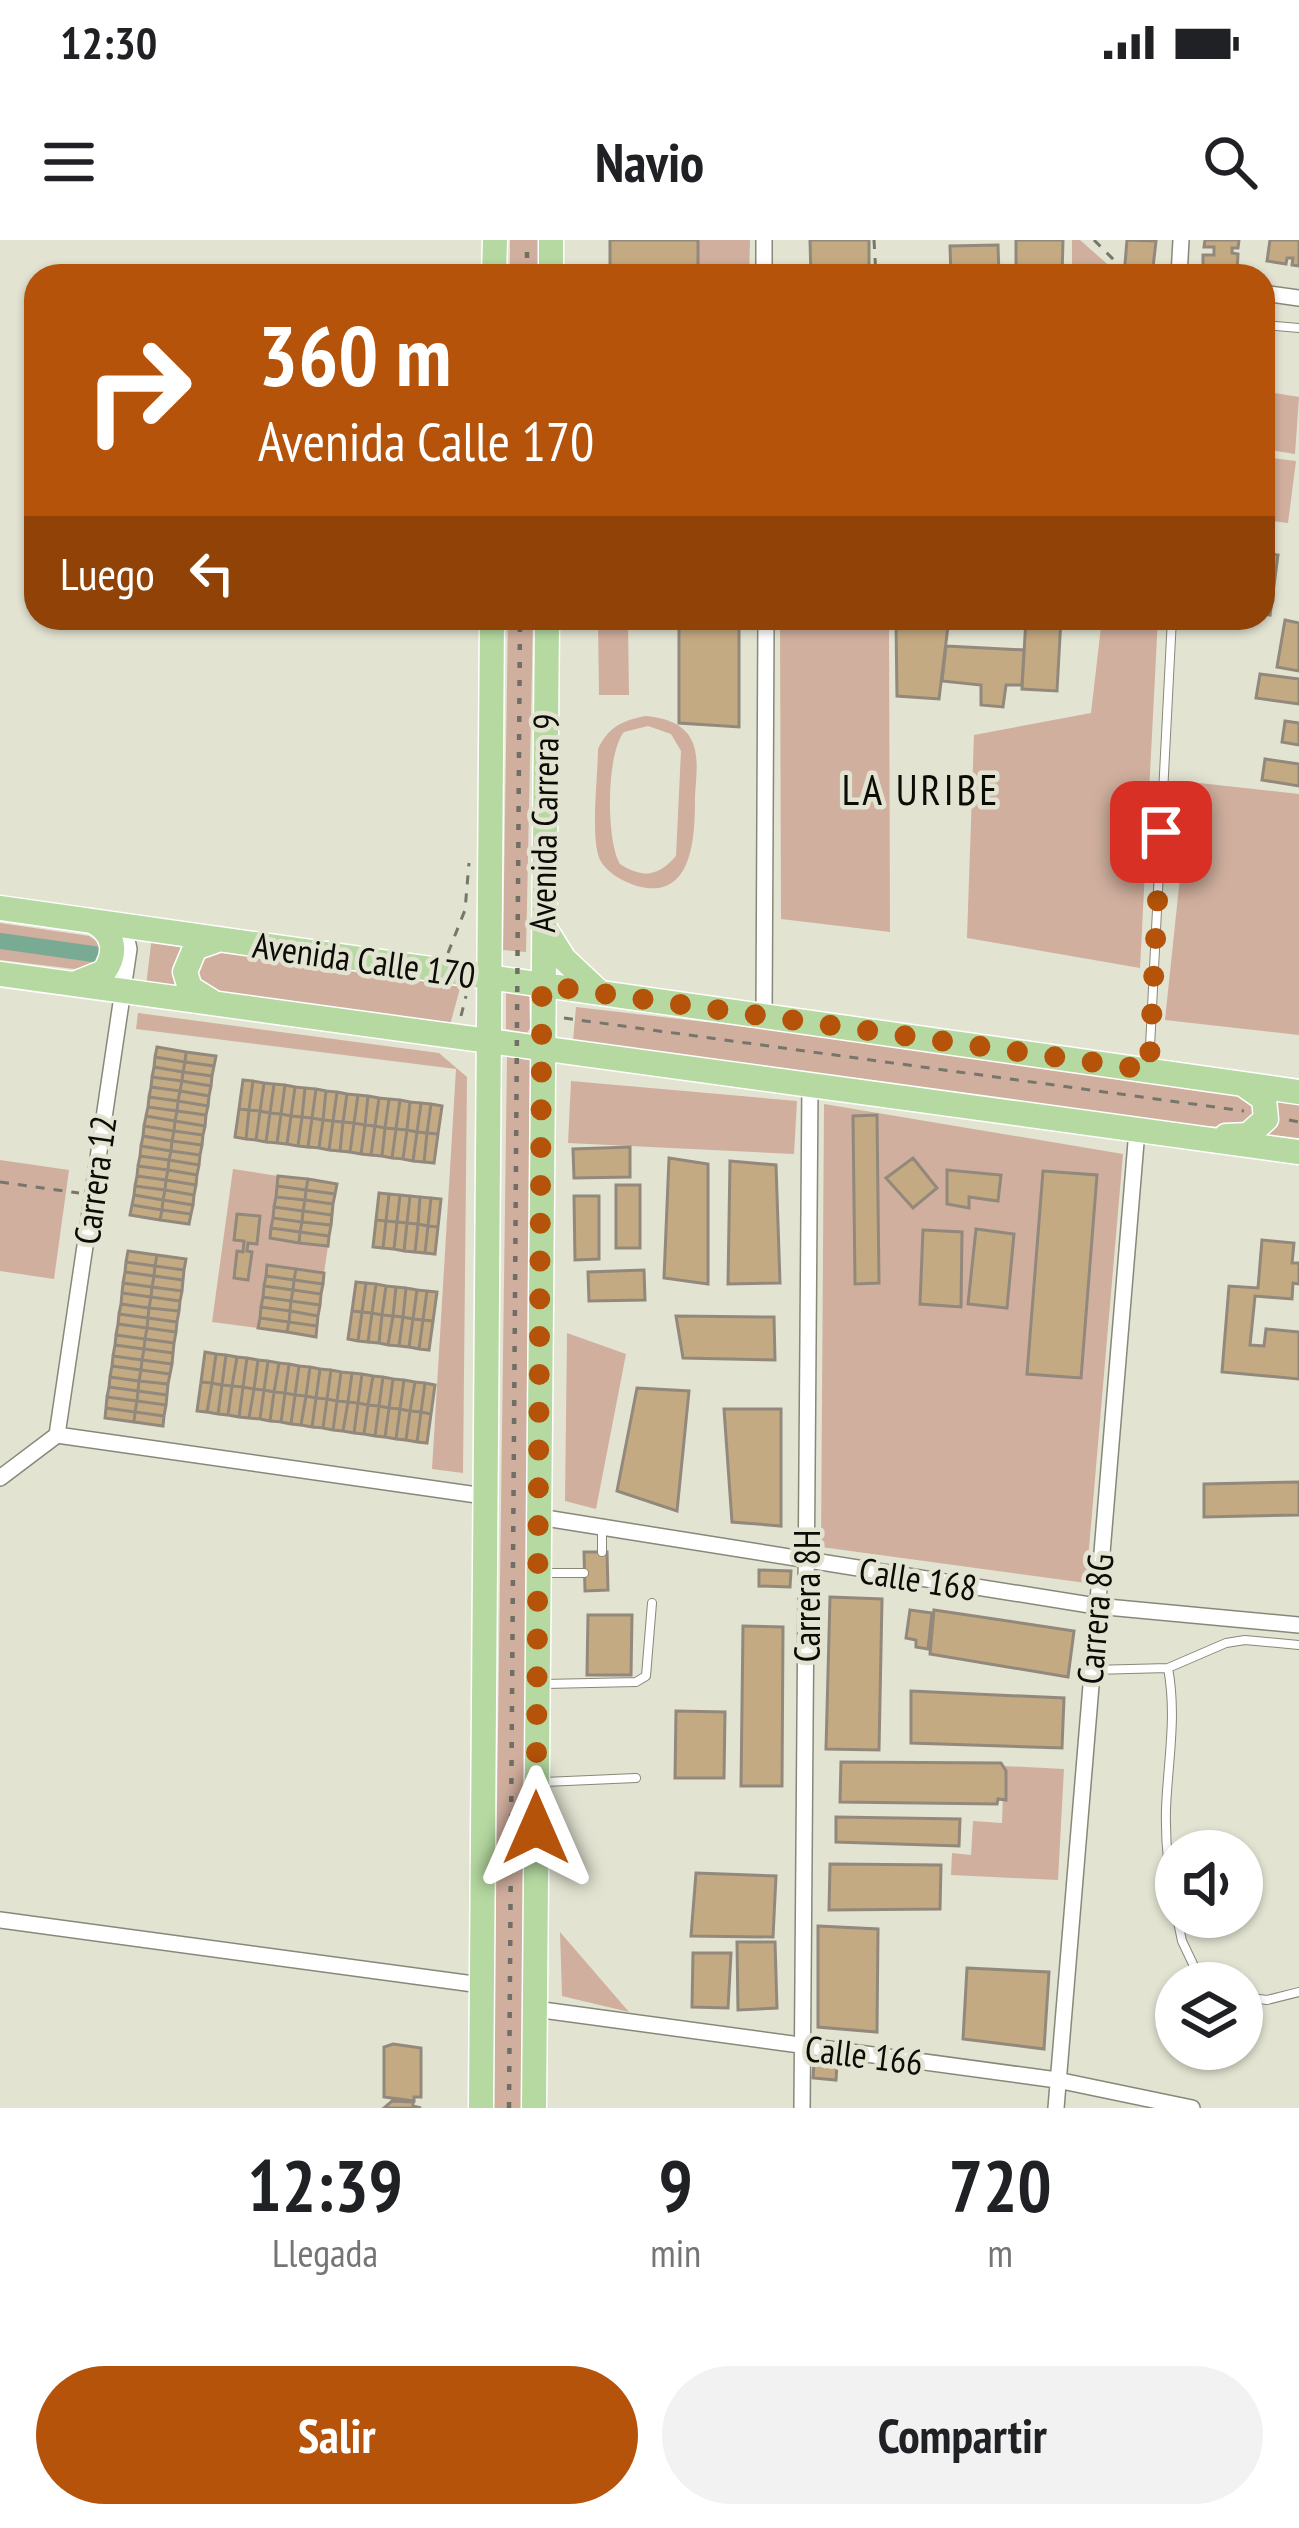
<!DOCTYPE html>
<html lang="es">
<style>
body{margin:0;font-family:"PT Sans Narrow",sans-serif;background:#f2f2f2;color:#202124;height:100vh;display:flex;flex-direction:column;font-size:45px;white-space:nowrap}
*{box-sizing:border-box;margin:0}
p{font-size:39px;color:#757577}
.icon{flex:none;width:66px;height:66px;fill:none;stroke:currentColor;stroke-width:2;stroke-linecap:round;stroke-linejoin:round}
.map{position:relative;height:1868px;overflow:hidden}
.drawer{display:flex;flex-direction:column;background:#fff;flex:1}
.drawer>*{flex:none}
.hud{position:absolute;left:24px;top:24px;width:1251px;height:366px;border-radius:36px;box-shadow:0 3px 9px #0004;background:#b45309;color:#fff;overflow:hidden}
.buttons{position:absolute;left:1155px;top:1590px;display:grid;gap:24px}
.buttons a{display:grid;place-items:center;width:108px;height:108px;border-radius:50%;background:#fff;box-shadow:0 3px 9px #0004;font-size:60px}
.pin{position:absolute;display:grid;place-items:center;width:102px;height:102px;color:#fff;margin:-51px;border-radius:24px;box-shadow:0 6px 18px #0006}
.me{position:absolute;width:132px;margin:-66px;rotate:0deg;stroke-linejoin:round;filter:drop-shadow(0 0 9px #0008)}
.turn{display:flex;align-items:center;gap:42px;height:252px;padding:0 36px;font-size:54px}
.turn .icon{width:156px;height:156px;stroke-width:2.5}
.turn b{display:block;font-size:84px;line-height:102px}
.then{display:flex;align-items:center;height:114px;padding:0 36px;background:#0003;gap:24px;font-size:45px}
.eta{display:flex;justify-content:space-evenly;align-items:center;height:204px;text-align:center}
.eta b{font-size:72px;font-weight:800;line-height:84px}
.cta{display:flex;gap:24px;margin-top:auto;padding:24px 36px}
.cta a{flex:1;height:138px;border-radius:72px;background:#b45309;color:#fff;font-size:48px;font-weight:800;line-height:138px;text-align:center}
.cta a+a{background:#f2f2f2;color:#202124}
.status{display:flex;justify-content:space-between;align-items:center;height:84px;padding:0 60px;background:#fff;direction:ltr}
.status svg{height:33px;fill:currentColor}
header{display:flex;justify-content:space-between;align-items:center;height:156px;padding:0 36px;background:#fff;font-size:54px;font-weight:800}
.map>svg:first-child{display:block}
.green{fill:#d0af9e;fill-rule:evenodd}
.lines{fill:none;stroke-linecap:round;stroke-linejoin:round}
.canal{stroke:#79aa93;stroke-width:16}
.building{fill:#c4aa82;stroke:#92897c;stroke-width:3}
.lane-casing{stroke:#888879;stroke-width:10}
.street-casing{stroke:#888879;stroke-width:18}
.primary-casing{stroke:#fff;stroke-width:27}
.path{stroke:#76766b;stroke-width:3;stroke-dasharray:9 9;stroke-linecap:butt}
.lane{stroke:#fff;stroke-width:8}
.street{stroke:#fff;stroke-width:15}
.primary{stroke:#b5d9a1;stroke-width:24}
.rail{stroke:#6f6f65;stroke-width:4.5;stroke-dasharray:6 12;stroke-linecap:butt}
.route{stroke:#b45309;stroke-width:21;stroke-dasharray:0 37.8}
.labels{text-anchor:middle;stroke-width:9;stroke-linejoin:round;paint-order:stroke}
.street-label{font-size:36px;fill:#0c0c07;stroke:#e3e3d2}
.quarter-label{font-size:42px;letter-spacing:3px;fill:#0c0c07;stroke:#e3e3d2}
</style>
<div class="status"><b>12:30</b><svg viewBox="0 0 49 12"><path d="M0 12V9h3v3zM5 12V6h3v6zM10 12V3h3v9zM15 12V0h3v12zM26 1h20v11H26zM47 4h2v5h-2z"/></svg></div>
<header><svg class="icon" aria-label="menu" viewBox="0 0 24 24"><path d="M4 6h16M4 12h16M4 18h16"/></svg>Navio<svg class="icon" aria-label="search" viewBox="0 0 24 24"><circle cx="10" cy="10" r="6"/><path d="M15 15l6 6"/></svg></header>
<div class="map">
<svg width="1299" height="1868" viewBox="0 0 1299 1868">
<rect width="100%" height="100%" fill="#e3e3d2"/>
<path class="green" d="M510,0H539L538,36H510Z
M698,0H750L749,36H647V27Z
M1072,0H1080L1114,30L1109,36H1072Z
M1269,152L1299,157L1295,214L1263,209Z
M1263,217L1296,221L1288,283L1263,280Z
M508,378H533L526,712L503,710Z
M780,378H889L890,692L781,679Z
M1102,378H1158L1140,728L967,698L974,495L1091,473Z
M598,383H628L629,455H599Z
M646,476C662,478 677,481 687,493C701,510 696,536 695,556C695,592 695,662 637,646C624,642 607,633 600,620C590,598 598,535 598,509C608,487 623,480 646,476ZM648,486L671,494L681,511L676,616C659,636 643,639 620,624C606,600 606,514 624,492Z
M1190,542L1299,554V795L1165,780Z
M0,683L89,696L101,704L106,717L83,730L0,720Z
M152,696L186,700L175,725L180,751L146,746Z
M200,711H234L462,741L450,785L204,752L192,722Z
M506,750L529,753L530,788L527,793L506,789Z
M576,767L895,804L1236,853L1261,869L1253,886L1162,887L573,801Z
M138,773L439,813L467,837L463,1233L432,1229L456,829L136,789Z
M507,815L531,819L532,823L524,1868H493Z
M571,841L797,861L794,914L568,903Z
M1275,854L1299,858V904L1263,900L1277,884Z
M824,864L1123,914L1086,1343L821,1307Z
M0,920L69,930L54,1039L0,1031Z
M233,929L278,936L270,998L328,1006L324,1033L268,1026L258,1088L212,1082ZM237,974L260,977L257,1003H248L247,1011L252,1013L248,1040L234,1038L237,1012H243L244,1001L234,1000Z
M567,1093L626,1114L596,1269L565,1261Z
M1004,1526L1064,1529L1058,1640L951,1635L952,1613L971,1615L973,1581L1002,1583Z
M560,1692L629,1772L562,1756Z"/>
<g class="lines">
<path class="canal" d="M0,701L100,715"/>
</g>
<path class="building" d="M610,0H698V27H647V36H610Z
M810,0H869V36H811Z
M1016,0H1063L1062,36H1016Z
M1127,0L1156,1L1152,36H1124Z
M1205,0H1239L1238,8H1232V13L1238,14L1237,32L1203,31V15H1214V7H1204Z
M1270,0H1299V26L1292,25L1293,18H1287L1286,24L1267,21Z
M998,5L999,36H951L950,6Z
M1263,313L1278,315L1270,375L1263,374Z
M679,378H739V487L679,483Z
M916,378H949L939,459L897,456L896,383H916Z
M1026,378H1061L1057,451L1022,449Z
M1285,380L1299,383V431L1277,427Z
M946,406L1024,410L1022,445H1006L1003,467L981,465V445L942,441Z
M1260,434L1299,439V464L1256,458Z
M1285,481L1299,483V505L1282,502Z
M1265,519L1299,524V546L1262,540Z
M157,807L186,812L185,822L155,817Z
M186,812L216,816L214,826L185,822Z
M155,817L185,822L183,832L154,827Z
M185,822L214,826L212,836L183,832Z
M154,827L183,832L182,841L152,837Z
M183,832L212,836L211,846L182,841Z
M152,837L182,841L180,851L151,847Z
M243,840L253,841L249,870L239,869Z
M182,841L211,846L209,856L180,851Z
M253,841L264,843L260,871L249,870Z
M264,843L274,844L270,873L260,871Z
M274,844L285,845L281,874L270,873Z
M285,845L295,847L291,876L281,874Z
M151,847L180,851L178,861L149,857Z
M295,847L305,848L302,877L291,876Z
M305,848L316,849L312,878L302,877Z
M316,849L326,851L323,880L312,878Z
M180,851L209,856L208,866L178,861Z
M326,851L337,852L333,881L323,880Z
M337,852L347,854L343,882L333,881Z
M347,854L358,855L354,883L343,882Z
M358,855L368,856L365,885L354,883Z
M368,856L379,858L375,886L365,885Z
M149,857L178,861L177,871L148,867Z
M379,858L389,859L385,888L375,886Z
M389,859L400,860L396,889L385,888Z
M400,860L410,862L407,890L396,889Z
M178,861L208,866L206,875L177,871Z
M410,862L421,863L417,892L407,890Z
M421,863L431,864L427,893L417,892Z
M431,864L442,866L438,894L427,893Z
M148,867L177,871L175,881L146,876Z
M239,869L249,870L246,899L235,897Z
M249,870L260,871L256,900L246,899Z
M177,871L206,875L205,886L175,881Z
M260,871L270,873L266,902L256,900Z
M270,873L281,874L277,903L266,902Z
M281,874L291,876L287,904L277,903Z
M877,875L879,1043L855,1044L853,876Z
M146,876L175,881L174,891L144,886Z
M291,876L302,877L298,906L287,904Z
M302,877L312,878L308,907L298,906Z
M312,878L323,880L319,908L308,907Z
M323,880L333,881L329,910L319,908Z
M175,881L205,886L203,895L174,891Z
M333,881L343,882L340,911L329,910Z
M343,882L354,883L350,912L340,911Z
M354,883L365,885L361,914L350,912Z
M365,885L375,886L371,915L361,914Z
M144,886L174,891L172,901L143,896Z
M375,886L385,888L382,916L371,915Z
M385,888L396,889L392,918L382,916Z
M396,889L407,890L403,919L392,918Z
M407,890L417,892L413,921L403,919Z
M174,891L203,895L202,905L172,901Z
M417,892L427,893L424,922L413,921Z
M427,893L438,894L434,923L424,922Z
M143,896L172,901L171,911L141,906Z
M172,901L202,905L200,915L171,911Z
M141,906L171,911L169,920L140,916Z
M630,907V937L574,938L573,909Z
M171,911L200,915L199,925L169,920Z
M140,916L169,920L168,930L138,926Z
M669,918L708,924V1044L664,1038Z
M913,918L937,948L913,968L886,938Z
M169,920L199,925L197,935L168,930Z
M730,921L776,925L780,1043L728,1044Z
M138,926L168,930L166,940L137,936Z
M168,930L197,935L196,945L166,940Z
M947,930L1001,935L998,961L969,957V968L947,964Z
M1043,931L1097,935L1081,1138L1027,1134Z
M137,936L166,940L165,950L135,946Z
M278,936L308,939L306,950L277,946Z
M308,939L337,944L335,954L306,950Z
M166,940L196,945L194,955L165,950Z
M616,945H640V1008H616Z
M135,946L165,950L163,960L134,955Z
M277,946L306,950L305,960L276,957Z
M165,950L194,955L193,965L163,960Z
M306,950L335,954L333,964L305,960Z
M379,953L389,954L386,981L376,980Z
M389,954L400,955L397,982L386,981Z
M134,955L163,960L162,970L132,965Z
M400,955L410,956L407,983L397,982Z
M410,956L420,957L418,984L407,983Z
M574,956H599V1019L575,1020Z
M276,957L305,960L303,971L274,967Z
M420,957L431,958L428,986L418,984Z
M431,958L441,959L438,987L428,986Z
M163,960L193,965L191,974L162,970Z
M305,960L333,964L332,975L303,971Z
M132,965L162,970L160,980L130,975Z
M274,967L303,971L302,982L273,978Z
M162,970L191,974L189,984L160,980Z
M303,971L332,975L331,985L302,982Z
M237,974L260,976L257,1004L248,1003L247,1011L252,1012L248,1040L234,1038L237,1011L243,1012L244,1001L234,1000Z
M273,978L302,982L300,992L271,988Z
M376,980L386,981L383,1008L373,1007Z
M386,981L397,982L394,1009L383,1008Z
M302,982L331,985L329,996L300,992Z
M397,982L407,983L404,1011L394,1009Z
M407,983L418,984L415,1012L404,1011Z
M418,984L428,986L425,1013L415,1012Z
M428,986L438,987L435,1014L425,1013Z
M271,988L300,992L299,1003L270,998Z
M976,989L1014,994L1007,1068L968,1064Z
M923,990L962,992L961,1067L920,1064Z
M300,992L329,996L328,1006L299,1003Z
M1262,1000L1294,1003L1292,1023H1299V1044L1293,1043L1292,1059L1255,1056L1250,1105L1264,1106L1266,1089L1299,1092V1139L1222,1132L1229,1046L1258,1048Z
M128,1011L157,1015L155,1026L126,1022Z
M157,1015L186,1019L184,1030L155,1026Z
M126,1022L155,1026L154,1036L125,1032Z
M267,1025L296,1029L294,1040L266,1036Z
M155,1026L184,1030L183,1040L154,1036Z
M296,1029L324,1033L323,1044L294,1040Z
M644,1030L645,1060L589,1061L588,1032Z
M125,1032L154,1036L152,1047L123,1043Z
M154,1036L183,1040L182,1051L152,1047Z
M266,1036L294,1040L293,1050L264,1046Z
M294,1040L323,1044L321,1054L293,1050Z
M356,1042L366,1043L362,1072L352,1071Z
M123,1043L152,1047L151,1057L122,1053Z
M366,1043L376,1044L372,1073L362,1072Z
M376,1044L386,1046L382,1075L372,1073Z
M264,1046L293,1050L291,1061L263,1057Z
M386,1046L396,1047L393,1076L382,1075Z
M152,1047L182,1051L180,1061L151,1057Z
M396,1047L406,1048L403,1077L393,1076Z
M406,1048L417,1050L413,1079L403,1077Z
M293,1050L321,1054L320,1065L291,1061Z
M417,1050L427,1051L423,1080L413,1079Z
M427,1051L437,1052L433,1081L423,1080Z
M122,1053L151,1057L149,1068L121,1064Z
M151,1057L180,1061L179,1071L149,1068Z
M263,1057L291,1061L290,1071L261,1067Z
M291,1061L320,1065L318,1076L290,1071Z
M121,1064L149,1068L148,1078L119,1074Z
M261,1067L290,1071L289,1082L260,1078Z
M149,1068L179,1071L177,1082L148,1078Z
M290,1071L318,1076L317,1086L289,1082Z
M352,1071L362,1072L358,1101L348,1099Z
M362,1072L372,1073L368,1102L358,1101Z
M372,1073L382,1075L379,1103L368,1102Z
M119,1074L148,1078L147,1088L118,1084Z
M382,1075L393,1076L388,1105L379,1103Z
M393,1076L403,1077L399,1106L388,1105Z
M676,1076L774,1077L775,1120L683,1118Z
M403,1077L413,1079L409,1107L399,1106Z
M148,1078L177,1082L176,1092L147,1088Z
M260,1078L289,1082L287,1092L258,1088Z
M413,1079L423,1080L419,1109L409,1107Z
M423,1080L433,1081L429,1110L419,1109Z
M289,1082L317,1086L316,1097L287,1092Z
M118,1084L147,1088L145,1099L116,1095Z
M147,1088L176,1092L174,1103L145,1099Z
M116,1095L145,1099L144,1109L115,1105Z
M145,1099L174,1103L173,1113L144,1109Z
M115,1105L144,1109L142,1120L113,1116Z
M144,1109L173,1113L172,1124L142,1120Z
M205,1112L216,1114L212,1143L201,1142Z
M216,1114L226,1115L222,1145L212,1143Z
M226,1115L237,1117L232,1146L222,1145Z
M113,1116L142,1120L141,1130L112,1126Z
M237,1117L247,1118L243,1147L232,1146Z
M247,1118L258,1120L254,1149L243,1147Z
M142,1120L172,1124L170,1134L141,1130Z
M258,1120L268,1121L264,1150L254,1149Z
M268,1121L279,1123L274,1152L264,1150Z
M279,1123L289,1124L285,1153L274,1152Z
M289,1124L299,1126L295,1155L285,1153Z
M112,1126L141,1130L139,1141L110,1137Z
M299,1126L310,1127L306,1156L295,1155Z
M310,1127L320,1129L316,1158L306,1156Z
M320,1129L331,1130L327,1159L316,1158Z
M141,1130L170,1134L168,1144L139,1141Z
M331,1130L341,1132L337,1161L327,1159Z
M341,1132L352,1133L348,1162L337,1161Z
M352,1133L362,1134L358,1163L348,1162Z
M362,1134L373,1136L368,1165L358,1163Z
M373,1136L383,1137L379,1166L368,1165Z
M110,1137L139,1141L138,1151L109,1147Z
M383,1137L393,1139L389,1168L379,1166Z
M393,1139L404,1140L400,1169L389,1168Z
M404,1140L415,1142L410,1171L400,1169Z
M139,1141L168,1144L167,1155L138,1151Z
M201,1142L212,1143L207,1172L197,1171Z
M415,1142L425,1143L421,1172L410,1171Z
M212,1143L222,1145L218,1174L207,1172Z
M425,1143L435,1145L431,1174L421,1172Z
M222,1145L232,1146L228,1175L218,1174Z
M232,1146L243,1147L239,1177L228,1175Z
M109,1147L138,1151L137,1161L107,1157Z
M243,1147L254,1149L249,1178L239,1177Z
M637,1148L689,1151L677,1271L617,1251Z
M254,1149L264,1150L260,1179L249,1178Z
M264,1150L274,1152L270,1181L260,1179Z
M138,1151L167,1155L166,1165L137,1161Z
M274,1152L285,1153L281,1182L270,1181Z
M285,1153L295,1155L291,1184L281,1182Z
M295,1155L306,1156L301,1185L291,1184Z
M306,1156L316,1158L312,1187L301,1185Z
M107,1157L137,1161L135,1172L106,1168Z
M316,1158L327,1159L323,1188L312,1187Z
M327,1159L337,1161L333,1190L323,1188Z
M137,1161L166,1165L164,1176L135,1172Z
M337,1161L348,1162L343,1191L333,1190Z
M348,1162L358,1163L354,1193L343,1191Z
M358,1163L368,1165L364,1194L354,1193Z
M368,1165L379,1166L375,1196L364,1194Z
M379,1166L389,1168L385,1197L375,1196Z
M106,1168L135,1172L134,1182L105,1178Z
M389,1168L400,1169L396,1199L385,1197Z
M400,1169L410,1171L406,1200L396,1199Z
M724,1169H781V1286L732,1282Z
M410,1171L421,1172L417,1202L406,1200Z
M135,1172L164,1176L163,1186L134,1182Z
M421,1172L431,1174L427,1203L417,1202Z
M1299,1242V1275L1204,1277V1244Z
M584,1312H607L608,1350L585,1351Z
M759,1330L791,1331L790,1347L759,1346Z
M830,1357L882,1359L879,1510L826,1509Z
M910,1370L932,1373L928,1409L916,1407V1400L906,1398Z
M934,1370L1074,1391L1068,1437L930,1414Z
M588,1375H632L631,1435H587Z
M743,1386L783,1387L782,1546H741Z
M911,1451L1064,1458L1062,1508L911,1503Z
M676,1471L725,1472L724,1538H675Z
M841,1522L1001,1523L1006,1531V1560L998,1559L997,1564L840,1562Z
M836,1577L960,1579L959,1606L836,1602Z
M830,1624L941,1625L940,1669L829,1670Z
M696,1633L776,1636L773,1697L691,1696Z
M818,1686L878,1689L877,1792L818,1787Z
M737,1702H775L777,1768L738,1770Z
M693,1713H731L728,1768L692,1767Z
M967,1728L1049,1732L1044,1809L963,1799Z
M393,1804L421,1808V1857H414V1861L384,1857V1807Z
M814,1822L837,1824L836,1840L813,1838Z
M392,1861L413,1862V1866L421,1868H384Z"/>
<g class="lines">
<defs>
<path id="lane" d="M1263,85L1299,88
M1149,826L1172,378
M602,1289V1312
M546,1333H584
M1168,1428C1177,1476 1168,1520 1166,1569C1165,1603 1169,1638 1176,1672
M1092,1430L1168,1428L1226,1403L1245,1400L1299,1405
M545,1444L636,1442L646,1436L652,1363
M544,1542L636,1538
M1177,1677L1182,1701L1202,1743
M1242,1757L1267,1760L1299,1752"/>
<path id="street" d="M764,0V36
M1179,36L1181,0
M1263,53L1299,58
M764,776L766,378
M57,1195L129,709L124,685
M57,1195L484,1256
M0,1238L57,1195
M539,1277L1096,1366L1299,1385
M0,1680L481,1745
M535,1769L1057,1840L1192,1868
M802,1868L810,845
M1056,1868L1137,890"/>
<path id="primary" d="M494,36L495,0
M551,36V0
M0,668L1299,852
M544,687L564,719L598,751
M0,734L1299,912
M79,742L104,732C118,712 114,692 92,681
M211,761L190,748L185,732L195,708L215,701
M1226,896L1248,895L1266,879L1264,859L1244,845
M481,1868L492,378
M534,1868L547,378"/>
</defs>
<use href="#lane" class="lane-casing"/>
<use href="#street" class="street-casing"/>
<use href="#primary" class="primary-casing"/>
<path class="path" d="M874,0L876,36
M1094,0L1118,24
M448,713L465,670L469,623
M461,776L466,756
M564,778L1244,871
M1289,880L1299,882
M0,942L79,953"/>
<use href="#lane" class="lane"/>
<use href="#street" class="street"/>
<use href="#primary" class="primary"/>
<path class="rail" d="M527,36V0
M509,1868L520,378"/>
</g>
<g class="lines">
<path class="route" d="M536,1588L542,745L1149,830L1161,592"/>
</g>
<g class="labels">
<g class="street-label">
<text transform="translate(544 583) rotate(-89)" y="13">Avenida Carrera 9</text>
<text transform="translate(364 720) rotate(8)" y="13">Avenida Calle 170</text>
<text transform="translate(95 940) rotate(-82)" y="13">Carrera 12</text>
<text transform="translate(918 1339) rotate(9)" y="13">Calle 168</text>
<text transform="translate(807 1356) rotate(-90)" y="13">Carrera 8H</text>
<text transform="translate(1095 1379) rotate(-85)" y="13">Carrera 8G</text>
<text transform="translate(864 1815) rotate(7)" y="13">Calle 166</text>
</g>
<g class="quarter-label">
<text x="921" y="565">LA URIBE</text>
</g>
</g>
</svg>
<div class="buttons">
<a><svg class="icon" aria-label="sound" viewBox="0 0 24 24"><path d="M4 9h4l5-4v14l-5-4H4zM17 9q2 3 0 6"/></svg></a>
<a><svg class="icon" aria-label="layers" viewBox="0 0 24 24"><path d="M12 4l9 5-9 5-9-5zM3 14l9 5 9-5"/></svg></a>
</div>
<div class="pin" style="left:1161px;top:592px;background:#d93025"><svg class="icon" aria-label="arrive" viewBox="0 0 24 24"><path d="M6 21V4h12l-3 4 3 4H6"/></svg></div>
<svg class="me" style="left:536px;top:1588px" viewBox="-20 -20 40 40"><path d="M0-17L14 15 0 8-14 15z" fill="#b45309" stroke="#fff" stroke-width="4"/></svg>
<div class="hud">
<div class="turn"><svg class="icon" aria-label="right" viewBox="0 0 24 24"><path d="M7 20v-9h11M14 6l5 5-5 5"/></svg><div><b>360 m</b>Avenida Calle 170</div></div>
<div class="then">Luego<svg class="icon" aria-label="left" viewBox="0 0 24 24"><path d="M17 20v-9H6M10 6l-5 5 5 5"/></svg></div>
</div>
</div>
<section class="drawer">
<div class="eta">
<div><b>12:39</b><p>Llegada</p></div>
<div><b>9</b><p>min</p></div>
<div><b>720</b><p>m</p></div>
</div>
<div class="cta"><a>Salir</a><a>Compartir</a></div>
</section>
